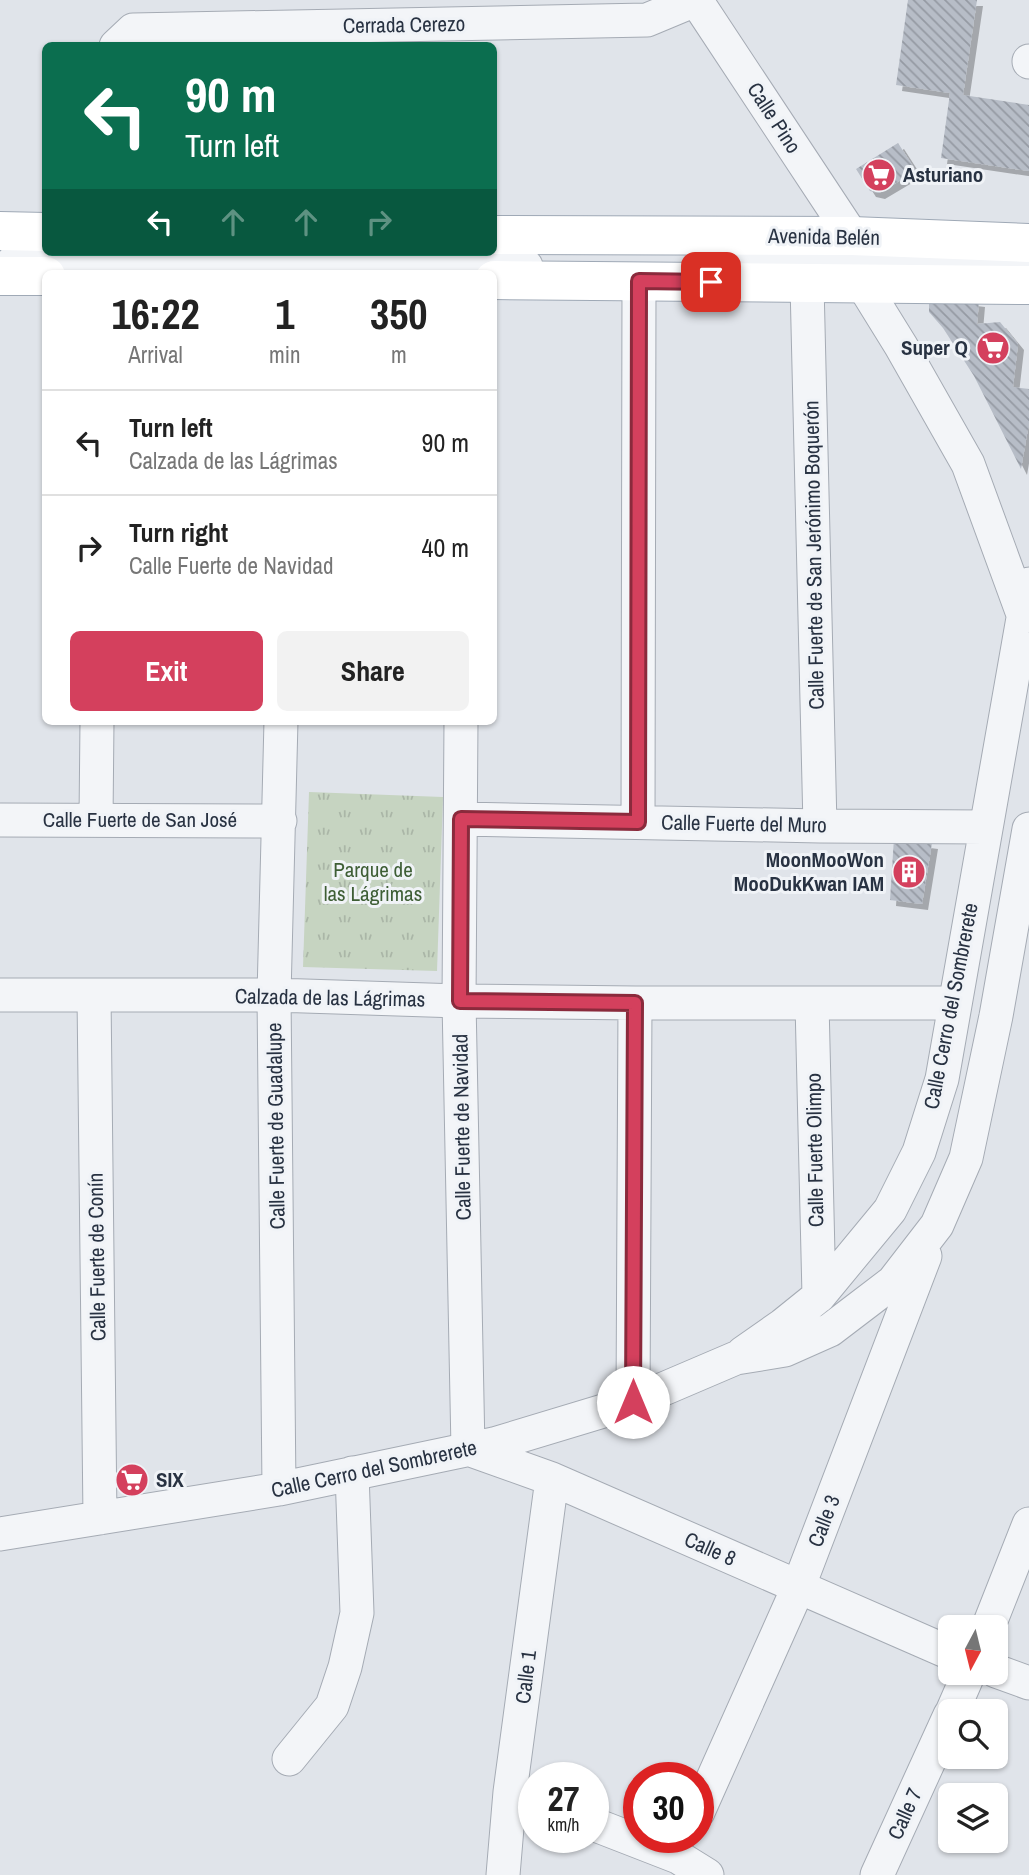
<!DOCTYPE html>
<meta charset="utf-8">
<style>
body{margin:0;font-family:"Archivo Narrow",sans-serif;background:#f2f2f2;color:#222;height:100vh;display:flex;flex-direction:column;font-size:26px;white-space:nowrap}
*{box-sizing:border-box;margin:0}
p{font-size:23px;color:#767676}
.icon{flex:none;width:38px;height:38px;fill:none;stroke:currentColor;stroke-width:2;stroke-linecap:round;stroke-linejoin:round}
.map{position:relative;flex:1;overflow:hidden}
.details{position:absolute;left:42px;top:270px;width:455px;height:455px;display:flex;flex-direction:column;background:#fff;border-radius:10px;box-shadow:0 2px 5px #0004}
.details>*{flex:none}
.top-card{position:absolute;left:42px;top:42px;width:455px;height:214px;border-radius:10px;box-shadow:0 2px 5px #0004;background:#0b6e4f;color:#fff;overflow:hidden}
.needle{width:46px;rotate:187deg}
.controls{position:absolute;left:938px;top:1615px;display:grid;gap:14px}
.controls a{display:grid;place-items:center;width:70px;height:70px;border-radius:10px;background:#fff;box-shadow:0 2px 5px #0004;font-size:35px}
.speed{position:absolute;left:518px;top:1762px;display:flex;gap:14px;font-size:35px;font-weight:700;text-align:center}
.speed>*{display:grid;place-content:center;width:91px;height:91px;border-radius:50%;background:#fff;box-shadow:0 2px 5px #0004;line-height:1}
.speed small{font-size:18px;font-weight:400}
.speed .limit{border:10px solid #d22;background:#fff;color:#111}
.pin{position:absolute;display:grid;place-items:center;width:60px;height:60px;color:#fff;margin:-30px;border-radius:14px;box-shadow:0 4px 10px #0006}
.me{position:absolute;width:77px;margin:-38px;rotate:0deg;stroke-linejoin:round;filter:drop-shadow(0 0 5px #0008)}
.turn{display:flex;align-items:center;gap:24px;height:147px;padding:0 28px;font-size:32px}
.turn .icon{width:91px;height:91px;stroke-width:2.5}
.turn b{display:block;font-size:49px;line-height:60px}
.lanes{display:flex;align-items:center;height:66px;padding:0 28px;background:#0003;justify-content:center;gap:35px;direction:ltr}
.lanes .off{opacity:.35}
.eta{display:flex;justify-content:space-evenly;align-items:center;height:119px;text-align:center}
.eta b{font-size:42px;font-weight:700;line-height:49px}
.button{display:flex;gap:14px;margin-top:auto;padding:14px 28px}
.button a{flex:1;height:80px;border-radius:10px;background:#d4405d;color:#fff;font-size:28px;font-weight:700;line-height:80px;text-align:center}
.button a+a{background:#f2f2f2;color:#222}
ul{padding:0;list-style:none}
li{display:flex;align-items:center;gap:21px;height:105px;padding:0 28px;border-top:2px solid #e0e0e0}
li div{flex:1}
li b{display:block;font-size:26px}
li em{font-style:normal}
.map>svg:first-child{display:block}
.park{fill:url(#park-tufts)}
.building{fill:url(#building-back-hatch);filter:url(#shadow)}
.lines{fill:none;stroke-linecap:round;stroke-linejoin:round}
.minor-casing{stroke:#a5abb4;stroke-width:35}
.major-casing{stroke:#9fa9b6;stroke-width:40}
.minor{stroke:#f3f5f8;stroke-width:33}
.major{stroke:#fff;stroke-width:38}
.route-casing{stroke:#8a2a3c;stroke-width:18}
.route{stroke:#d4405d;stroke-width:12}
.labels{text-anchor:middle;stroke-width:6;stroke-linejoin:round;paint-order:stroke}
.street-label{font-size:21px;fill:#283242;stroke:#f0f3f7}
.poi-label{font-size:21px;font-weight:bold;fill:#283242;stroke:#f0f3f7;text-anchor:start}
.park-label{font-size:21px;fill:#3e5e35;stroke:#f0f3f7}
</style>
<div class="map">
<svg width="1029" height="1875" viewBox="0 0 1029 1875">
<defs>
<pattern id="park-tufts" width="24" height="20" patternUnits="userSpaceOnUse" patternTransform="scale(1.75)"><rect width="24" height="20" fill="#c6d4c1"/><path d="M3 7l-1-3M5 7V3M7 7l1-3M15 17l-1-3M17 17v-4M19 17l1-3" fill="none" stroke="#aab6a7"/></pattern>
<pattern id="building-back-hatch" width="6" height="6" patternUnits="userSpaceOnUse" patternTransform="scale(1.75)"><rect width="6" height="6" fill="#b7bdc7"/><path d="M-1 5l2 2M0 0l6 6M5-1l2 2" fill="none" stroke="#959aa3"/></pattern>
<filter id="shadow"><feDropShadow dx="6" dy="6" stdDeviation="0" flood-color="#0004"/></filter>
</defs>
<rect width="100%" height="100%" fill="#e0e4ea"/>
<path class="park" d="M309,792L443,797L437,971L303,967Z"/>
<path class="building" d="M908,0H977L963,95L1029,105V171L941,158L950,93L896,85Z
M898,143L916,171L879,193L870,191L856,169Z
M929,295L979,301L977,324L1000,322L1018,344L1013,387L1029,389V423L1021,469L974,376L943,328L929,312Z
M894,838L932,843L922,904L890,900Z"/>
<g class="lines">
<defs>
<path id="minor" d="M696,0L852,236
M116,46L133,30L647,20L695,0
M1029,62V61
M751,255L911,256
M13,262L526,266
M884,269L932,264L1029,266
M862,283L901,346L968,464L1024,617
M807,284L820,826
M461,721L459,1001L468,1449L552,1479L950,1653
M461,819L820,826L985,827
M0,820L280,821
M96,820L97,721
M638,822L639,281
M0,995H274L459,1001L635,1003H954
M94,995L100,1518
M812,1003L819,1296
M743,1353L783,1325L819,1296L890,1210L919,1152L942,1079L1029,584
M633,1402L635,1003
M279,1489L274,995L281,721
M0,1534L279,1489L494,1444L633,1402L736,1358L785,1350L830,1330L893,1282L937,1225L966,1158L996,1016L1029,829
M988,1628L1029,1524
M996,1671L1029,1683
M952,1712L969,1673
M289,1759L332,1706L345,1667L357,1613L352,1473
M698,1812L798,1588L925,1256
M593,1824L678,1857L707,1875
M503,1875L510,1792L552,1479
M877,1875L950,1715"/>
<path id="major" d="M0,231L46,232
M494,235L852,236L1029,243
M0,276H46
M494,280L1029,285"/>
</defs>
<use href="#minor" class="minor-casing"/>
<use href="#major" class="major-casing"/>
<use href="#minor" class="minor"/>
<use href="#major" class="major"/>
</g>
<g class="lines">
<defs>
<path id="route" d="M633,1402L635,1003L460,1001L461,819L638,822L639,281L711,282"/>
</defs>
<use href="#route" class="route-casing"/>
<use href="#route" class="route"/>
</g>
<defs>
<symbol id="supermarket-disc" viewBox="-11 -11 22 22"><circle r="9.5" fill="#d4405d" stroke="#f0f3f7"/><path d="M-6-5.5h2.5l.6 2H6L4.5 2H-2.5L-4.4-4H-6ZM-1.5 3.2a1.3 1.3 0 1 0 .1 0ZM3 3.2a1.3 1.3 0 1 0 .1 0Z" fill="#fff"/></symbol>
<symbol id="building-disc" viewBox="-11 -11 22 22"><circle r="9.5" fill="#d4405d" stroke="#f0f3f7"/><path d="M-4-6H4V6H1V3H-1V6H-4ZM-2.5-4.3h1.7v1.8h-1.7ZM.8-4.3h1.7v1.8H.8ZM-2.5-1h1.7V.8h-1.7ZM.8-1h1.7V.8H.8Z" fill="#fff"/></symbol>
</defs>
<g fill-rule="evenodd">
<use href="#supermarket-disc" x="860" y="156" width="38" height="38"/>
<use href="#supermarket-disc" x="974" y="329" width="38" height="38"/>
<use href="#building-disc" x="890" y="853" width="38" height="38"/>
<use href="#supermarket-disc" x="113" y="1461" width="38" height="38"/>
</g>
<g class="labels">
<g class="street-label">
<text transform="translate(404 25) rotate(-1)" y="7">Cerrada Cerezo</text>
<text transform="translate(774 118) rotate(57)" y="7">Calle Pino</text>
<text transform="translate(824 237) rotate(1)" y="7">Avenida Belén</text>
<text transform="translate(814 555) rotate(-91)" y="7">Calle Fuerte de San Jerónimo Boquerón</text>
<text x="140" y="827">Calle Fuerte de San José</text>
<text transform="translate(744 824) rotate(1)" y="7">Calle Fuerte del Muro</text>
<text transform="translate(330 998) rotate(1)" y="7">Calzada de las Lágrimas</text>
<text transform="translate(951 1006) rotate(-79)" y="7">Calle Cerro del Sombrerete</text>
<text transform="translate(276 1126) rotate(-91)" y="7">Calle Fuerte de Guadalupe</text>
<text transform="translate(462 1127) rotate(-91)" y="7">Calle Fuerte de Navidad</text>
<text transform="translate(815 1150) rotate(-91)" y="7">Calle Fuerte Olimpo</text>
<text transform="translate(97 1257) rotate(-91)" y="7">Calle Fuerte de Conín</text>
<text transform="translate(374 1469) rotate(-12)" y="7">Calle Cerro del Sombrerete</text>
<text transform="translate(824 1521) rotate(-69)" y="7">Calle 3</text>
<text transform="translate(710 1549) rotate(24)" y="7">Calle 8</text>
<text transform="translate(526 1677) rotate(-83)" y="7">Calle 1</text>
<text transform="translate(905 1814) rotate(-66)" y="7">Calle 7</text>
</g>
<g class="poi-label">
<text x="903" y="182">Asturiano</text>
<text x="968" y="355" text-anchor="end">Super Q</text>
<text x="884" y="867" text-anchor="end">MoonMooWon<tspan x="884" dy="24">MooDukKwan IAM</tspan></text>
<text x="156" y="1487">SIX</text>
</g>
<g class="park-label">
<text x="373" y="877">Parque de<tspan x="373" dy="24">las Lágrimas</tspan></text>
</g>
</g>
</svg>
<div class="controls">
<a><svg class="needle" viewBox="-14 -14 28 28"><path d="M0-13l5 13h-10z" fill="#e53935"/><path d="M0 13l5-13h-10z" fill="#767676"/></svg></a>
<a><svg class="icon" aria-label="search" viewBox="0 0 24 24"><circle cx="10" cy="10" r="6"/><path d="M15 15l6 6"/></svg></a>
<a><svg class="icon" aria-label="layers" viewBox="0 0 24 24"><path d="M12 4l9 5-9 5-9-5zM3 14l9 5 9-5"/></svg></a>
</div>
<div class="speed"><div>27<small>km/h</small></div><div class="limit">30</div></div>
<div class="pin" style="left:711px;top:282px;background:#d93025"><svg class="icon" aria-label="arrive" viewBox="0 0 24 24"><path d="M6 21V4h12l-3 4 3 4H6"/></svg></div>
<svg class="me" style="left:633px;top:1402px" viewBox="-20 -20 40 40"><circle r="19" fill="#fff"/><path d="M0-13L10 11 0 6-10 11z" fill="#d4405d"/></svg>
<div class="top-card">
<div class="turn"><svg class="icon" aria-label="left" viewBox="0 0 24 24"><path d="M17 20v-9H6M10 6l-5 5 5 5"/></svg><div><b>90 m</b>Turn left</div></div>
<div class="lanes"><svg class="icon" aria-label="left" viewBox="0 0 24 24"><path d="M17 20v-9H6M10 6l-5 5 5 5"/></svg><svg class="icon off" aria-label="ahead" viewBox="0 0 24 24"><path d="M12 20V5M6 11l6-6 6 6"/></svg><svg class="icon off" aria-label="ahead" viewBox="0 0 24 24"><path d="M12 20V5M6 11l6-6 6 6"/></svg><svg class="icon off" aria-label="right" viewBox="0 0 24 24"><path d="M7 20v-9h11M14 6l5 5-5 5"/></svg></div>
</div>
<section class="details">
<div class="eta">
<div><b>16:22</b><p>Arrival</p></div>
<div><b>1</b><p>min</p></div>
<div><b>350</b><p>m</p></div>
</div>
<ul>
<li><svg class="icon" aria-label="left" viewBox="0 0 24 24"><path d="M17 20v-9H6M10 6l-5 5 5 5"/></svg><div><b>Turn left</b><p>Calzada de las Lágrimas</p></div><em>90 m</em></li>
<li><svg class="icon" aria-label="right" viewBox="0 0 24 24"><path d="M7 20v-9h11M14 6l5 5-5 5"/></svg><div><b>Turn right</b><p>Calle Fuerte de Navidad</p></div><em>40 m</em></li>
</ul>
<div class="button"><a>Exit</a><a>Share</a></div>
</section>
</div>
